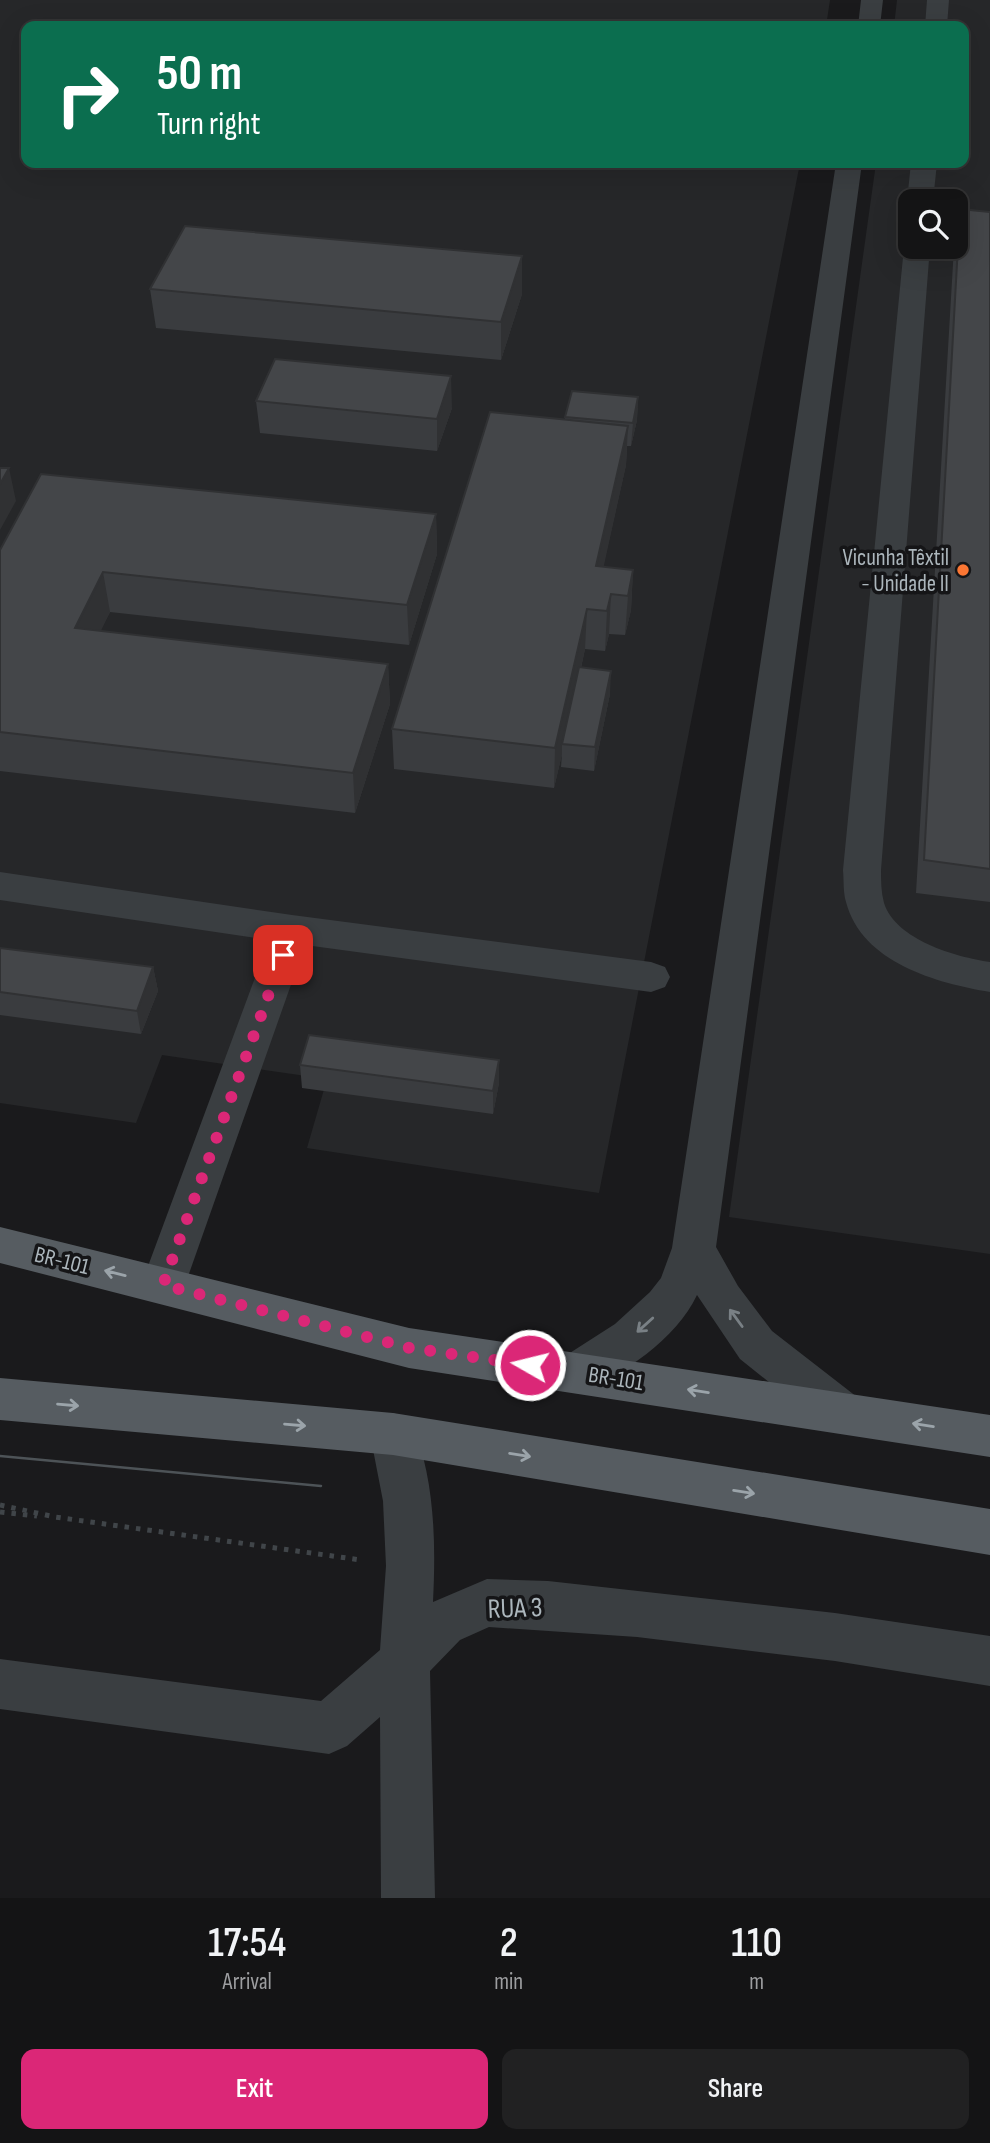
<!DOCTYPE html>
<meta charset="utf-8">
<style>
body{margin:0;font-family:"Sofia Sans Condensed",sans-serif;background:#212122;color:#f1f3f6;height:100vh;display:flex;flex-direction:column;font-size:26px;white-space:nowrap}
*{box-sizing:border-box;margin:0}
p{font-size:23px;color:#9d9ea0}
.icon{flex:none;width:38px;height:38px;fill:none;stroke:currentColor;stroke-width:2;stroke-linecap:round;stroke-linejoin:round}
.map{position:relative;height:1898px;overflow:hidden}
.sheet{display:flex;flex-direction:column;background:#141415;flex:1}
.sheet>*{flex:none}
.guide{position:absolute;left:21px;top:21px;width:948px;height:147px;border-radius:14px;box-shadow:0 7px 28px #0002,0 0 0 2px #333334;background:#0b6e4f;color:#fff;overflow:hidden}
.fabs{position:absolute;left:898px;top:189px;display:grid;gap:14px}
.fabs a{display:grid;place-items:center;width:70px;height:70px;border-radius:14px;background:#141415;box-shadow:0 7px 28px #0002,0 0 0 2px #333334;font-size:35px}
.pin{position:absolute;display:grid;place-items:center;width:60px;height:60px;color:#fff;margin:-30px;border-radius:14px;box-shadow:0 4px 10px #0006}
.me{position:absolute;width:77px;margin:-38px;rotate:278deg;stroke-linejoin:round;filter:drop-shadow(0 0 5px #0008)}
.turn{display:flex;align-items:center;gap:24px;height:147px;padding:0 21px;font-size:32px}
.turn .icon{width:91px;height:91px;stroke-width:2.5}
.turn b{display:block;font-size:49px;line-height:60px}
.eta{display:flex;justify-content:space-evenly;align-items:center;height:119px;text-align:center}
.eta b{font-size:42px;font-weight:600;line-height:49px}
.primary-button{display:flex;gap:14px;margin-top:auto;padding:14px 21px}
.primary-button a{flex:1;height:80px;border-radius:14px;background:#db2777;color:#fff;font-size:28px;font-weight:600;line-height:80px;text-align:center}
.primary-button a+a{background:#212122;color:#f1f3f6}
.map>svg:first-child{display:block}
.built{fill:#262729;fill-rule:evenodd}
.lines{fill:none;stroke-linecap:round;stroke-linejoin:round}
.path{stroke:#404549;stroke-width:5;stroke-dasharray:4.5 7;stroke-linecap:butt}
.minor{fill:#3a3e41;fill-rule:evenodd}
.major{fill:#565c61;fill-rule:evenodd}
.tram{stroke:#4d5357;stroke-width:2.5}
.wall{fill:#3a3c3f}
.shaded-wall{fill:#303133}
.building{fill:#444649;stroke:#303133;stroke-width:2}
.oneway{stroke:#9ba4aa}
.oneway2{stroke:#798085}
.route{stroke:#db2777;stroke-width:12;stroke-dasharray:0 21.6}
.poi-dot{fill:#fb7633;stroke:#151517;stroke-width:2.5}
.labels{text-anchor:middle;stroke-width:7;stroke-linejoin:round;paint-order:stroke}
.poi-label{font-size:23px;fill:#acb6bc;stroke:#151517;text-anchor:end}
.street-label{font-size:23px;fill:#acb6bc;stroke:#151517}
.near-street-label{font-size:28px;fill:#acb6bc;stroke:#151517}
</style>
<div class="map">
<svg width="990" height="1898" viewBox="0 0 990 1898">
<rect width="100%" height="100%" fill="#1a1a1c"/>
<path class="built" d="M0,0H830L826,26H26V163H800L599,1193L307,1148L327,1079L162,1055L136,1123L0,1103Z
M897,0H990V1254L729,1217L876,163H964V26H894ZM910,201H956V247H910Z"/>
<g class="lines">
<path class="path" d="M0,1505L55,1517L361,1560
M0,1512L37,1516"/>
<path class="minor" d="M861,0H883L880,26H858Z
M927,0H949L947,26H925Z
M836,163H862L716,1247L738,1286L772,1331L857,1397L864,1412L857,1427L841,1433L825,1427L740,1359L697,1295C676,1339 623,1376 578,1392L562,1386L555,1372L562,1358L615,1324L650,1292L661,1278L672,1248Z
M911,163H937L933,201H910V205L907,201Z
M908,241H910V247H930L881,870C881,881 881,892 884,903C896,940 956,957 990,962V992C937,983 862,963 846,902C843,892 844,881 843,870L904,247Z
M0,872L292,915L651,962L665,967L670,977L665,987L651,992L305,945L185,1285L179,1298L163,1304L147,1298L141,1285L269,940L0,900Z
M393,1413L410,1419C435,1475 436,1542 433,1602L487,1579L548,1581L835,1613L990,1636V1686L835,1661L637,1637L489,1627L460,1640L430,1671L435,1898H381L380,1717L347,1746L329,1754L0,1709V1659L321,1701L380,1650L386,1566L383,1501L370,1434L376,1419Z"/>
<path class="major" d="M0,1227L409,1328L990,1415V1457L409,1368L0,1263Z
M0,1378L393,1413L990,1509V1555L393,1455L0,1420Z"/>
<path class="tram" d="M0,1456L321,1486"/>
</g>
<path class="wall" d="M960,209L990,212V902L916,893L954,247H956V234Z
M150,289L522,294L501,360L156,328Z
M638,397L637,420L631,446H627L626,465L603,567L633,570L631,610L625,635L609,634L605,651L585,649L581,668L610,694L594,771L561,767L562,754L554,788L394,769L392,729L565,420V417Z
M256,401L452,408L437,451L260,433Z
M436,514L437,554L409,645L110,612L100,631L388,664L390,704L355,813L0,771V550Z
M0,948L153,967L158,991L141,1034L0,1015Z
M300,1065L499,1083L493,1114L302,1088Z"/>
<path class="shaded-wall" d="M522,256V294L501,360V322Z
M451,376L452,408L437,451V419Z
M638,397L637,420L631,446L633,423Z
M628,426L626,465L595,606L596,566Z
M9,468L16,501L0,530V484Z
M436,514L437,554L409,645L407,605Z
M633,570L631,610L625,635L628,596Z
M103,572L110,612L83,668L75,628Z
M611,594L609,634L605,651L607,611Z
M587,609L585,649L564,744H562V754L554,788L555,748Z
M388,664L390,704L355,813L353,773Z
M611,671L610,694L594,771L595,747Z
M153,967L158,991L141,1034L137,1011Z
M499,1060V1083L493,1114V1091Z"/>
<path class="building" d="M960,209L990,212V869L924,860Z
M185,226L522,256L501,322L150,289Z
M275,359L451,376L437,419L256,401Z
M572,391L638,397L633,423L565,417Z
M490,412L628,426L596,566L633,570L628,596L611,594L607,611L587,609L555,748L392,729Z
M0,468H9L0,484Z
M41,474L436,514L407,605L103,572L75,628L388,664L353,773L0,732V550Z
M579,667L611,671L595,747L562,744Z
M0,948L153,967L137,1011L0,992Z
M309,1035L499,1060L493,1091L300,1065Z"/>
<defs><path id="oneway-shaft" d="M-6 0H5M1.5-3L5.5 0L1.5 3" fill="none" stroke-width="1.6" stroke-linecap="round" stroke-linejoin="round" transform="scale(1.75)"/></defs>
<g class="oneway">
<use href="#oneway-shaft" transform="translate(115 1273) rotate(-166)"/>
<use href="#oneway-shaft" transform="translate(698 1391) rotate(-171)"/>
<use href="#oneway-shaft" transform="translate(68 1405) rotate(5)"/>
<use href="#oneway-shaft" transform="translate(295 1425) rotate(5)"/>
<use href="#oneway-shaft" transform="translate(923 1425) rotate(-171)"/>
<use href="#oneway-shaft" transform="translate(520 1455) rotate(9)"/>
<use href="#oneway-shaft" transform="translate(744 1492) rotate(9)"/>
</g>
<g class="oneway2">
<use href="#oneway-shaft" transform="translate(736 1318) rotate(-126)"/>
<use href="#oneway-shaft" transform="translate(645 1325) rotate(138)"/>
</g>
<g class="lines">
<path class="route" d="M283,955L163,1285L410,1348L530,1365"/>
</g>
<circle class="poi-dot" cx="963" cy="570" r="7"/>
<g class="labels">
<g class="poi-label">
<text x="949" y="565">Vicunha Têxtil<tspan x="949" dy="26">- Unidade II</tspan></text>
</g>
<g class="street-label">
<text transform="translate(62 1260) rotate(14)" y="8">BR-101</text>
<text transform="translate(616 1378) rotate(9)" y="8">BR-101</text>
</g>
<g class="near-street-label">
<text transform="translate(515 1607) rotate(-2)" y="10">RUA 3</text>
</g>
</g>
</svg>
<div class="fabs">
<a><svg class="icon" aria-label="search" viewBox="0 0 24 24"><circle cx="10" cy="10" r="6"/><path d="M15 15l6 6"/></svg></a>
</div>
<div class="pin" style="left:283px;top:955px;background:#d93025"><svg class="icon" aria-label="arrive" viewBox="0 0 24 24"><path d="M6 21V4h12l-3 4 3 4H6"/></svg></div>
<svg class="me" style="left:530px;top:1365px" viewBox="-20 -20 40 40"><circle r="17" fill="#db2777" stroke="#fff" stroke-width="3"/><path d="M0-11L8 9 0 5-8 9z" fill="#fff"/></svg>
<div class="guide">
<div class="turn"><svg class="icon" aria-label="right" viewBox="0 0 24 24"><path d="M7 20v-9h11M14 6l5 5-5 5"/></svg><div><b>50 m</b>Turn right</div></div>
</div>
</div>
<section class="sheet">
<div class="eta">
<div><b>17:54</b><p>Arrival</p></div>
<div><b>2</b><p>min</p></div>
<div><b>110</b><p>m</p></div>
</div>
<div class="primary-button"><a>Exit</a><a>Share</a></div>
</section>
